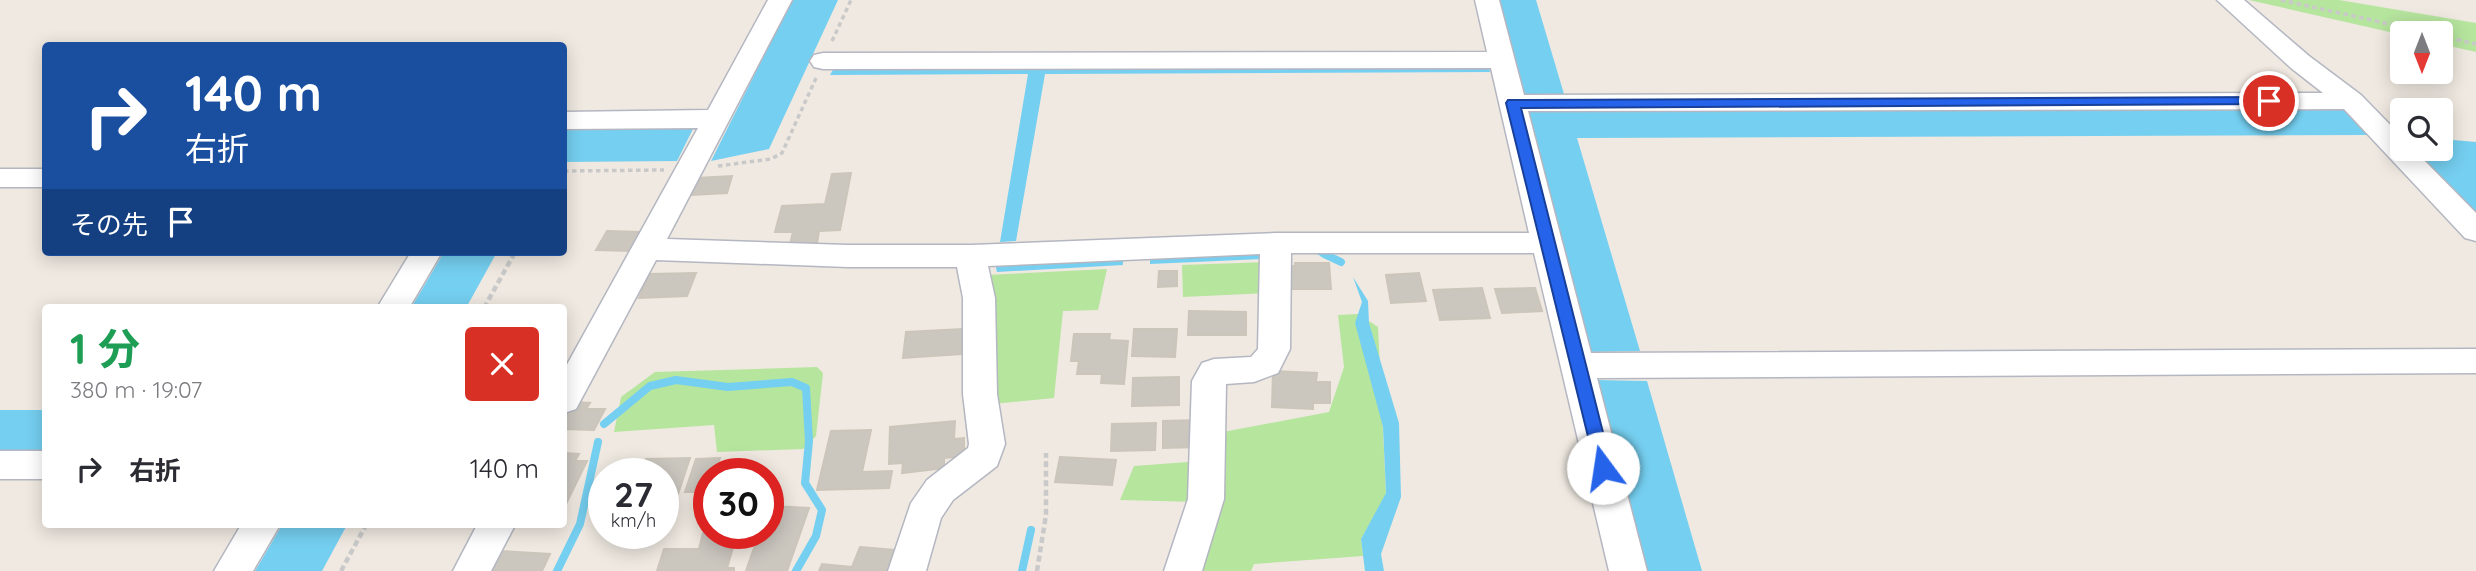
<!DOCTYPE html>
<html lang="ja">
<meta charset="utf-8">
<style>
body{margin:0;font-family:Quicksand,"Noto Sans JP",sans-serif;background:#f7f7f7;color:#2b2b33;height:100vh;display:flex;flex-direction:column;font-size:26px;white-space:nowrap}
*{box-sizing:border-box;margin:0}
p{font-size:23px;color:#7c7c81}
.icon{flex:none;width:38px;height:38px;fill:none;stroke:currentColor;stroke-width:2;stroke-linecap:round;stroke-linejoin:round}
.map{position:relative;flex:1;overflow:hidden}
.panel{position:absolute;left:42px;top:304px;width:525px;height:224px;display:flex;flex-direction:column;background:#fff;border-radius:7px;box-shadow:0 4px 18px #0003}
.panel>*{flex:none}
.guide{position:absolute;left:42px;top:42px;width:525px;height:214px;border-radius:7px;box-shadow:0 4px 18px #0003;background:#1a4fa0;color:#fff;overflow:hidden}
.needle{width:46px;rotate:180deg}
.fabs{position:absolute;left:2390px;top:21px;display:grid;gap:14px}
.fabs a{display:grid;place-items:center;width:63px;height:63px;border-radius:7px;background:#fff;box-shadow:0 4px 18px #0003;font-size:35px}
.speed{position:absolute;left:588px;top:458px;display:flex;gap:14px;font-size:35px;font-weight:700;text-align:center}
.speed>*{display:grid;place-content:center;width:91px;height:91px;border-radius:50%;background:#fff;box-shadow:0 4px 18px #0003;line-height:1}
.speed small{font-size:18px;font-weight:400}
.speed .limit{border:10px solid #d22;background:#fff;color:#111}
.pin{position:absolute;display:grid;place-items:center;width:60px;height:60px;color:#fff;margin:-30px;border:4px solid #fff;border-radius:50%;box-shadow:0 2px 7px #0007}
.me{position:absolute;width:77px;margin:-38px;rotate:346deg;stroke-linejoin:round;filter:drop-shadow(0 0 5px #0008)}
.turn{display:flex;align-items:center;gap:24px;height:147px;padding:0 28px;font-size:32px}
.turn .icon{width:91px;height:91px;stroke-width:2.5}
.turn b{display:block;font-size:49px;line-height:60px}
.then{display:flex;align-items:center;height:66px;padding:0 28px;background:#0003;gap:14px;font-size:26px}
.round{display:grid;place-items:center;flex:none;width:74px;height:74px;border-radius:7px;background:#f7f7f7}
.head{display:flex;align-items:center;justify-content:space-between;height:119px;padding:0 28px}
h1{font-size:42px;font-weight:700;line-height:52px;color:#1e9e55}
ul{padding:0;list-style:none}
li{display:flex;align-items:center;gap:21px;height:91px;padding:0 28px}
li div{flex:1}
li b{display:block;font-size:26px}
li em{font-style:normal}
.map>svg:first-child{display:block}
.green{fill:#b6e59e}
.water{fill:#75cff0}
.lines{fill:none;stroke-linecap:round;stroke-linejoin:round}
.stream-far1{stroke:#75cff0;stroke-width:6}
.stream{stroke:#75cff0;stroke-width:8}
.building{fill:#cbc7bf;stroke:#cbc5ba;stroke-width:2}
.minor-casing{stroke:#b4b7c1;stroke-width:3}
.path-far1{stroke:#c9c9c9;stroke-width:3.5;stroke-dasharray:4.5 3.5;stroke-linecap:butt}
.path{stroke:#c9c9c9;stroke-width:4.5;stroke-dasharray:6 3.5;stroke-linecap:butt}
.minor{fill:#fff;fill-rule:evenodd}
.route{fill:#2563eb;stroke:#184099;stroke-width:2}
</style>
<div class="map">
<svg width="2476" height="571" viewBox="0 0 2476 571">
<rect width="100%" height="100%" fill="#efe9e1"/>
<path class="green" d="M2249,0H2339L2476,23V52L2441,44V33H2403V35Z
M1268,262V293L1183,297L1182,265Z
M1107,269L1098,310L1063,311L1054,398L992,404L986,275Z
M1358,314L1378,327L1386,494L1361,539L1363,556L1254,564L1251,571H1189L1198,502L1120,500L1134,466L1215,460L1223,432L1329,412L1344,367L1338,315Z
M817,367L823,373L816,436L803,449L717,452L714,425L614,432L621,397L655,372Z"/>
<path class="water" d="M792,0H838L769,149L711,161Z
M1500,0H1536L1564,94H1524Z
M1489,66L1490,72L1045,74L1016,241L1000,242L1028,74L830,75L834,68Z
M2342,108L2367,135L1577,138L1640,351L1588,352L1527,111Z
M564,129H693L677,161L564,162Z
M2441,139L2476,142V218L2431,171L2417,149H2441Z
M1260,249L1262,259L1150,264V254Z
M444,252H497L466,308H411Z
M1123,256V265L997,272L995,263Z
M1353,277L1368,301L1369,323L1399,423L1401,497L1381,554L1384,571H1365L1361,539L1386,493L1383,427L1355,323L1362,302Z
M1595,380L1647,381L1702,571H1643Z
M0,410H45V453H0Z
M282,525H347L322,571H255Z"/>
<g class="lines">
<path class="stream-far1" d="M1317,251L1328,256"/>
<path class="stream" d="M1324,254L1341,262
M604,424L650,386L676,380L728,387L792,382L806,388L809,441L805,483L822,510L816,536L796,571
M557,571L580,524L598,442
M1022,571L1031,530"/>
</g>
<path class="building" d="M851,173L840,230L819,231L817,243L790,244L793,232H775L782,206L825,204L832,174Z
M732,176L727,193L692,195L697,178Z
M607,231L641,232L631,251L596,250Z
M1295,263H1329L1331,289H1283V266H1295Z
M1159,271H1177V286L1158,287Z
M696,273L687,296L639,298L649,274Z
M1419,273L1426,301L1391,303L1386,275Z
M1482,288L1490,318L1440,320L1433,290Z
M1535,288L1542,311L1502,313L1495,289Z
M1189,311L1246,312V335H1188Z
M963,329L961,354L903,358L906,332Z
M1134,329H1177L1175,357L1132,356Z
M1074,334H1110L1109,340L1128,341L1124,384L1101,383L1102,374H1077L1079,361H1071Z
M1273,371L1317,373L1316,382H1330V403H1313V409L1272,407Z
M1179,377V405L1132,406L1133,378Z
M573,402L590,403L586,409H605L594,430L564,429V420Z
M1199,420V447L1163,448V421Z
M955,421L954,439L964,438V456L944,458V468L902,473L903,463L889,464L890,427Z
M1156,423L1155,450L1111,451L1112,424Z
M871,430L862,472L892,471L889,488L817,490L831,431Z
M564,453L579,454L575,461H587L564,508Z
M1060,457L1116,460L1112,485L1055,482Z
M690,458L678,494H663V474H632L635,464H645L646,459Z
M720,458L715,474H709V492H685L696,459Z
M770,506L809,508L787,571H746L759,534H768Z
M703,533L737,534L727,568H734V571H657L664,549H699Z
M860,547L894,550L887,571H819L822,564L852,567Z
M500,551L550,554L542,571H490Z"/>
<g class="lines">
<defs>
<path id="minor" d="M768,0H792L667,239L848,245H971L1276,233H1529L1491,68L823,69L814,67L810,61L814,55L823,53L1487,52L1475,0H1499L1524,95L2323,93L2291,68L2217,0H2244L2309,56L2361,95L2403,138V149H2413L2476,213V241L2465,238L2344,109L1528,111L1591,353L2476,349V373L1597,378L1647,571H1609L1534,253H1291L1290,349L1278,373L1254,382L1226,384L1224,499L1202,571H1164L1188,499L1192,381L1202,363L1214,359L1251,357L1258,349L1260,254L988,266L995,298L997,394L1005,444L997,466L953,500L941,518L926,571H888L911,503L927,480L968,448L969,444L963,394V298L957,267H848L656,260L576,409L564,413V370L698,128L564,129V112L708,110Z
M0,169H46V187H0Z
M411,252H442L409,308H377Z
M0,451H46V479H0Z
M241,525H280L253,571H214Z
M477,525H515L491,571H453Z"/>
</defs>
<use href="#minor" class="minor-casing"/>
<path class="path-far1" d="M2281,0L2430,33
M2441,36L2476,44
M832,41L851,0
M718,166L771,159L782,153L816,78
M564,171L664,170
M513,256L515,252"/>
<path class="path" d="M484,308L514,254
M341,571L366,525
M1037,571L1046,515V453"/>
<use href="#minor" class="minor"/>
</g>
<path class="route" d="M2269,97L2274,98V104L1521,108L1612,468L1609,473L1603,476L1597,473L1506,103L1508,100Z"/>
</svg>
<div class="fabs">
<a><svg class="needle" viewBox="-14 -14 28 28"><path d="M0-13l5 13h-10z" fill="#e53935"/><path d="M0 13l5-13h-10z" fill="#7c7c81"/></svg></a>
<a><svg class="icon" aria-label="search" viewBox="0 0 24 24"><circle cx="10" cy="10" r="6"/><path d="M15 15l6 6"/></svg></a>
</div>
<div class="speed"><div>27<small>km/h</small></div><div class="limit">30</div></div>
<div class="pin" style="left:2269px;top:101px;background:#d93025"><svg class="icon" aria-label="arrive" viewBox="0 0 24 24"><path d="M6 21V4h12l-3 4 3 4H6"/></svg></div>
<svg class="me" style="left:1603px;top:468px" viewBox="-20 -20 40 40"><circle r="19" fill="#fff"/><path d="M0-13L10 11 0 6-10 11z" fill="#2563eb"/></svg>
<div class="guide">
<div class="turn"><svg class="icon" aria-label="right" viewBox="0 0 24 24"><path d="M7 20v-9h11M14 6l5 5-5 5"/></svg><div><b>140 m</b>右折</div></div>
<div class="then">その先<svg class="icon" aria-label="arrive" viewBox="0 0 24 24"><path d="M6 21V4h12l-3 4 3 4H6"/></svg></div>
</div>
<section class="panel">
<div class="head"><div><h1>1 分</h1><p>380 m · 19:07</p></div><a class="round" style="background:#d93025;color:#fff"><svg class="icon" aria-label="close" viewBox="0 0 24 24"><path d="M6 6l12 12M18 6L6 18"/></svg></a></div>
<ul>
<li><svg class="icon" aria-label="right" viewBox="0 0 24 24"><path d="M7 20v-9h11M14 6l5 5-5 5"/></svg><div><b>右折</b></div><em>140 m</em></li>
</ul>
</section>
</div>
